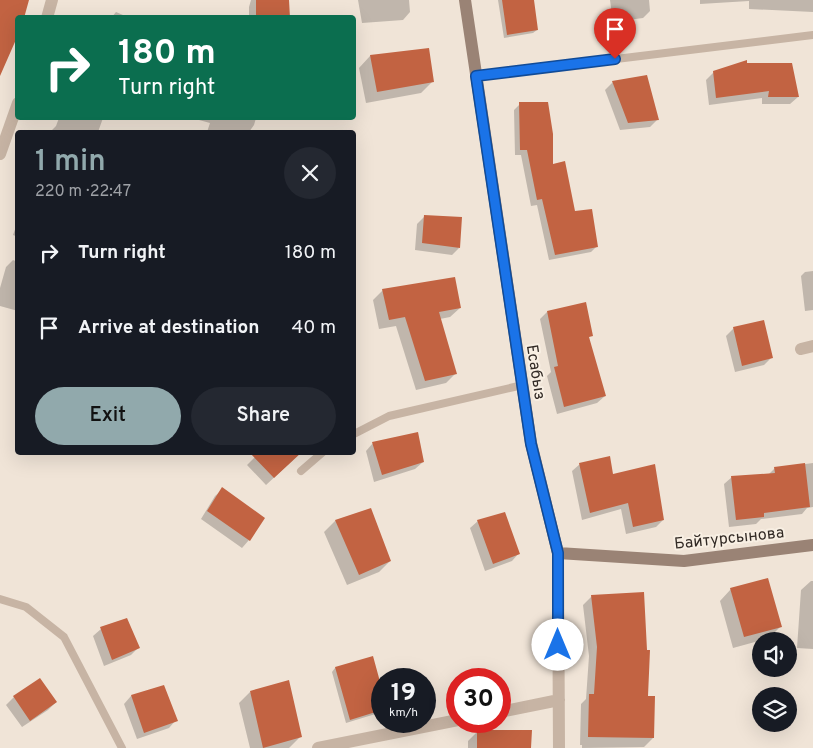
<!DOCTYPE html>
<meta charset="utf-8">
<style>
body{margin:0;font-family:Overpass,sans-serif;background:#242831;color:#f1f3f6;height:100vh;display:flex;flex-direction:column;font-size:19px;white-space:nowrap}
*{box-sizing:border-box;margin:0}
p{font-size:16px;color:#9ea1a6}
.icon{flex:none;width:28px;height:28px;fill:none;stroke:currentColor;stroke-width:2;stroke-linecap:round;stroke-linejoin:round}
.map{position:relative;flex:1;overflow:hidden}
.sheet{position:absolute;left:15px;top:130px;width:341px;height:325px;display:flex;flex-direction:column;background:#171b24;border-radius:5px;box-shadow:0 5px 20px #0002}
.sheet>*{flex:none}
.guide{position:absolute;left:15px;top:15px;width:341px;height:105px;border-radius:5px;box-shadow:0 5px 20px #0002;background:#0b6e4f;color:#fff;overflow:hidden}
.tools{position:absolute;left:752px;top:632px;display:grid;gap:10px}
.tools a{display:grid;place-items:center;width:45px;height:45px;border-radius:50%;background:#171b24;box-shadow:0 5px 20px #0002;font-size:25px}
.speed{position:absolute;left:371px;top:668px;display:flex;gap:10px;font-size:25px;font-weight:700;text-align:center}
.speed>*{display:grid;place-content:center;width:65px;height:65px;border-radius:50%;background:#171b24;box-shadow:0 5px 20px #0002;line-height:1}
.speed small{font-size:12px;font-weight:400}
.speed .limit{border:8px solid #d22;background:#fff;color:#111}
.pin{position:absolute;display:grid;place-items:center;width:42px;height:42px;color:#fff;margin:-51px -21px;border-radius:50% 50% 50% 0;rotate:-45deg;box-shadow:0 0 5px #0007}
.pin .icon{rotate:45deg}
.me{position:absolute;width:55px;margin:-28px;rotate:0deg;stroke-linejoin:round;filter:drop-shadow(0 0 4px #0008)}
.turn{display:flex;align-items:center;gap:18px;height:105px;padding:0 20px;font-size:22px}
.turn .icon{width:65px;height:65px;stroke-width:2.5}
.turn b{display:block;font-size:35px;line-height:42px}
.round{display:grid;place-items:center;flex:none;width:52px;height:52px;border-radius:26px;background:#242831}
.headline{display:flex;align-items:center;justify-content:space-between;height:85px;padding:0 20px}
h1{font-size:30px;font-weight:600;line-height:38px;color:#91a9ac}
.action{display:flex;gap:10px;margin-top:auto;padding:10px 20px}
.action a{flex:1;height:58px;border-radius:30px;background:#91a9ac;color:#111;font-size:20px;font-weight:600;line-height:58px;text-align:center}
.action a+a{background:#242831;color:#f1f3f6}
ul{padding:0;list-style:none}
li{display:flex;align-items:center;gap:15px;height:75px;padding:0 20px}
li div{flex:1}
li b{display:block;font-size:19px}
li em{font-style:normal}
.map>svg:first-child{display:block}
.shadow{fill:#0003}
.building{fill:#c26342}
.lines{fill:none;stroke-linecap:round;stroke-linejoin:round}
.service{stroke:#c7b4a4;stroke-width:8}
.minor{stroke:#c7b4a4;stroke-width:12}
.secondary{stroke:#9a8375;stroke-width:12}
.route-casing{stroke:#114b97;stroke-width:12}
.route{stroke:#1a73e8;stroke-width:9}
.labels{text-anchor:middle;stroke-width:4;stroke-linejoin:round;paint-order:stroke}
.street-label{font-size:16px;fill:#322a25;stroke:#f8efe3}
</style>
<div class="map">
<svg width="813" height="748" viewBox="0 0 813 748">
<rect width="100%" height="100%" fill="#f0e4d7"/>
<path class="shadow" d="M251,0H287L288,18H249V7Z
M358,0H409L410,12L403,20L362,23Z
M498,0H533L537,30L533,33L504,38Z
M610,0H649L650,11L643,18L613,22Z
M700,0H813V12L749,9V1L700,4Z
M116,12L130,18H111Z
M428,50L432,82L421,93L366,103L359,68L370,56Z
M714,72L798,97L790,104H762V98L709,105L706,80Z
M613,82L657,120L650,127L620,130L605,90Z
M520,104L552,165L574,213L597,246L591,252L549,260L537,205L531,206L521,155H515L514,110Z
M59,118H103L98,132H50L56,126Z
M200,118H256L254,125L249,132H207L210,123L199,120Z
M425,216L459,248L452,255L415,250L417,224Z
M18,221V237L13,235Z
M13,260L18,262V311L0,306V288L6,267Z
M813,271V310L805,311L801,276L805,272Z
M383,290L460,308L450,317L440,319L456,373L446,383L416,390L396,326L379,329L373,300Z
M547,312L591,335L588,338L605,396L597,403L557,414L547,376L551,372L540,319Z
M734,328L771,358L764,365L735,372L726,336Z
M373,443L423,462L415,469L374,482L366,451Z
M260,452L293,460L266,485L247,465Z
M813,463V507L807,508L802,514L761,519L756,524L729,527L724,484L732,477L768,475L775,468Z
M580,464L612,476L663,520L656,527L626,534L621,509L582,520L572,471Z
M223,489L263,519L249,540L242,548L201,519L215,496Z
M370,510L390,561L379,572L347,585L324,532L335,521Z
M478,521L519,553L512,561L485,571L470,528Z
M811,581H813V649L797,648L801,590Z
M731,589L781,626L769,638L733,648L720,601Z
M592,596L647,697L653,738L644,747L582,748V745H580L581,704L586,699L589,656L583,605Z
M101,629L139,647L131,655L104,666L93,636Z
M372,658L382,693V712L346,723L332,672L335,668Z
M40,680L56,702L48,710L22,727L6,705L14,697Z
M163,686L176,720L169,728L137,739L124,704L131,696Z
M250,692L301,736L289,748H250L239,703Z
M478,731L530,748H468V741Z"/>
<path class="building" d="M0,0H29L24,18H18V35L0,76Z
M256,0H289L290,18H256Z
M502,0H534L538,30L507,35Z
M429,48L434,82L377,92L370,55Z
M747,60V63H792L799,97H768L769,91L716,98L713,71Z
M647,75L659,120L628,123L612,81Z
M519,102H548L553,134V164L565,161L575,211L592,209L598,247L555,255L542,199L537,200L527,150H520Z
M424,215L462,217L460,248L422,243Z
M455,277L461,308L439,312L457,374L425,381L405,317L389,320L382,289Z
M586,302L593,336L589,337L606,396L564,407L554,367L558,366L547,311Z
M764,320L773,358L742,366L733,327Z
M418,432L424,462L382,475L372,442Z
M249,452H302L274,478Z
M610,456L613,474L655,464L664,520L633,527L628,503L590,513L579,463Z
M805,463L810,507L764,513V517L736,520L731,476L775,473L774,467Z
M222,487L265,518L250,541L207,511Z
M371,508L391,561L359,575L335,520Z
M505,512L520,554L493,564L477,520Z
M768,578L782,627L744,637L730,588Z
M644,592L647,650H650L648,696H655L654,738L588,737L589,694H594L597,647L591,595Z
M127,618L140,648L112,660L100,627Z
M373,656L382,689V710L350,720L335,667Z
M40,678L57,702L30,721L13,696Z
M289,680L302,737L263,748L250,691Z
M164,685L178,721L144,733L131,695Z
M477,730H532L531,748H477Z"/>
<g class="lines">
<path class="service" d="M476,76L813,35
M354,434L389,416L523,385
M301,471L323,452
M0,599L26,607L64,637L122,748"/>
<path class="minor" d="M47,18L52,0
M0,154L18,103
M801,349L813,346
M558,553L559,748
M500,712L559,700
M318,748L458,720"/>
<path class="secondary" d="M465,0L531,443L558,553L684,561L813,545"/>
</g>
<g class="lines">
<defs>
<path id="route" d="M558,645V553L531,444L476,76L615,59"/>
</defs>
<use href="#route" class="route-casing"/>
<use href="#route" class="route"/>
</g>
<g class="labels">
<g class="street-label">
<text transform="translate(537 372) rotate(81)" y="6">Есабыз</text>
<text transform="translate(729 537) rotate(-6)" y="6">Байтурсынова</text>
</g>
</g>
</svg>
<div class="tools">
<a><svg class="icon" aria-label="sound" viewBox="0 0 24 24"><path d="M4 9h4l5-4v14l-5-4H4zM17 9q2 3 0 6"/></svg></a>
<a><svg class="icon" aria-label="layers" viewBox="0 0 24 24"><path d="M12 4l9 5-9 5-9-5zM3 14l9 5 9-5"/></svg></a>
</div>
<div class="speed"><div>19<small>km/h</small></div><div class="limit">30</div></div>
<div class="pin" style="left:615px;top:59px;background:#d93025"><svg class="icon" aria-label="arrive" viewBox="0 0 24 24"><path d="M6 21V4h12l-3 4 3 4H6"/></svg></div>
<svg class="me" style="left:558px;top:645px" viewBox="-20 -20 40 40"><circle r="19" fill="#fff"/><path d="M0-13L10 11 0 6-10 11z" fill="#1a73e8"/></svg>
<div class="guide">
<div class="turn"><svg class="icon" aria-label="right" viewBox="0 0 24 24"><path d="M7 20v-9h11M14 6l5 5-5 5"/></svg><div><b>180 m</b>Turn right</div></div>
</div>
<section class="sheet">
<div class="headline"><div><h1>1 min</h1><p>220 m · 22:47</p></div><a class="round"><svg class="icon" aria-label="close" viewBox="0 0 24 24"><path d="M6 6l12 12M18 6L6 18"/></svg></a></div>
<ul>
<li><svg class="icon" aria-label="right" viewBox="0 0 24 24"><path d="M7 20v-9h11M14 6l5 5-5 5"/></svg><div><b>Turn right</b></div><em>180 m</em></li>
<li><svg class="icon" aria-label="arrive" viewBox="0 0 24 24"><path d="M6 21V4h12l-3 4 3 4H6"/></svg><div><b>Arrive at destination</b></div><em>40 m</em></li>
</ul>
<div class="action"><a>Exit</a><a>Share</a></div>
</section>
</div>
